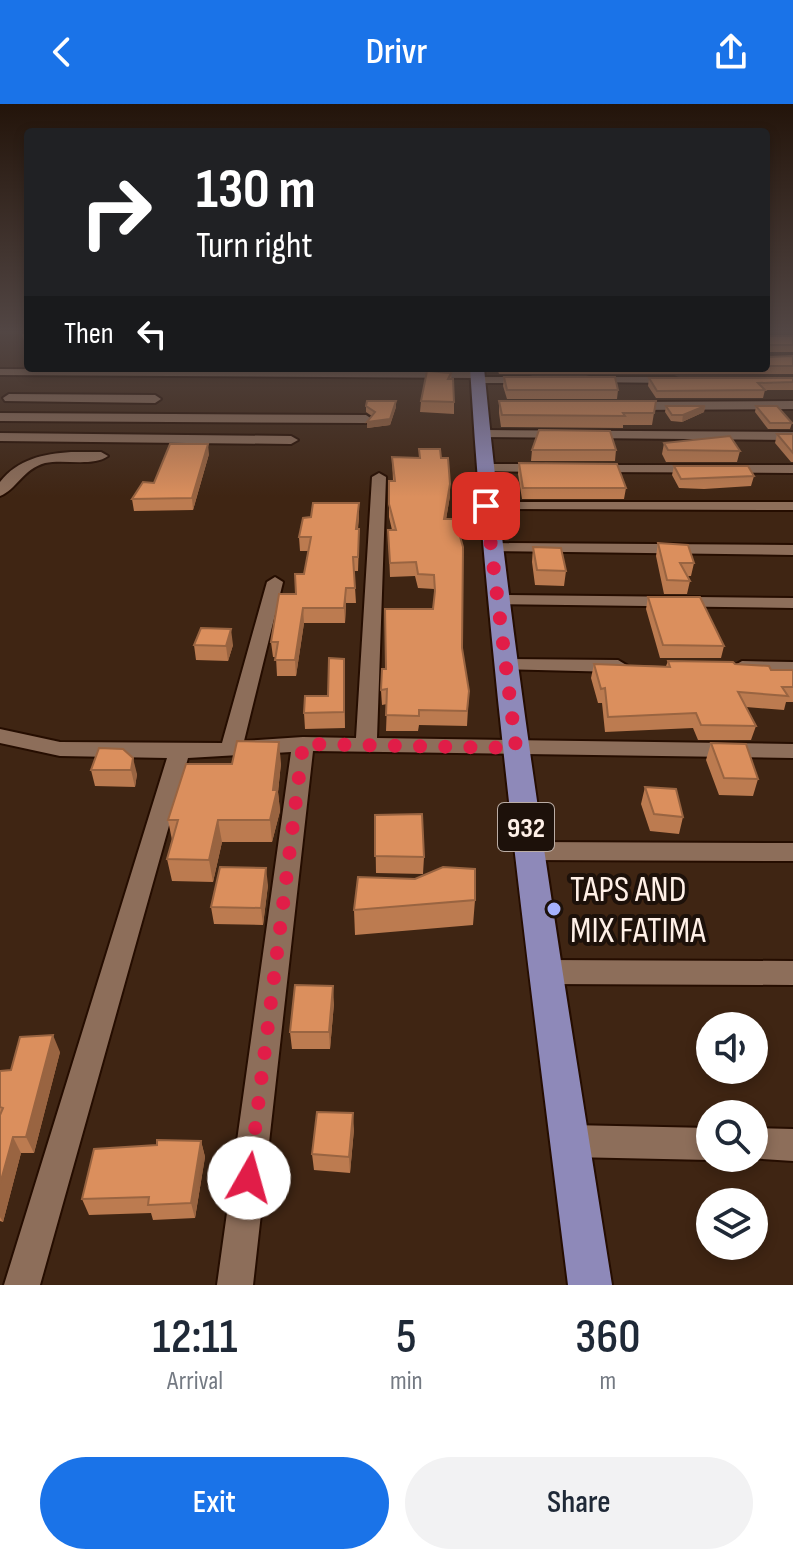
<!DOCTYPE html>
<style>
body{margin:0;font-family:"Sofia Sans Condensed",sans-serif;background:#f2f2f3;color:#1f2937;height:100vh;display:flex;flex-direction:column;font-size:30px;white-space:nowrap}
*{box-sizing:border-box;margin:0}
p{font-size:26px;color:#747a83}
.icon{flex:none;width:44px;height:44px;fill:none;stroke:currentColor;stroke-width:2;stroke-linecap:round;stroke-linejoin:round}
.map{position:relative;height:1181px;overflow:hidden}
.sheet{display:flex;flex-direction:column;background:#fff;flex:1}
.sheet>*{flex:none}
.top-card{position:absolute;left:24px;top:24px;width:746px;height:244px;border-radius:8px;box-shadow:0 4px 12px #0003;background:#202124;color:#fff;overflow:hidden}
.buttons{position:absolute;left:696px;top:908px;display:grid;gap:16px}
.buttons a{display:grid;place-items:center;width:72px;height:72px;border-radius:50%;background:#fff;box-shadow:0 4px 12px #0003;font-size:40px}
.pin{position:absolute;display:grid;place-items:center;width:68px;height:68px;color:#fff;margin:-34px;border-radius:16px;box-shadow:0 4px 12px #0006}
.me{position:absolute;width:88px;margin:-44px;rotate:7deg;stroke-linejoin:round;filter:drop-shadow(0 0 6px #0008)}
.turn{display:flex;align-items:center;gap:28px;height:168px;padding:0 40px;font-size:36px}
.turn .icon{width:104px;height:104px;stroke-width:2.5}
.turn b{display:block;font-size:56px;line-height:68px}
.then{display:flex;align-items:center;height:76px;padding:0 40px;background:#0003;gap:16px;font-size:30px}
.eta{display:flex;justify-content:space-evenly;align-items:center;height:136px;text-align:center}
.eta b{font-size:48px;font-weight:600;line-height:56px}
.action{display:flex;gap:16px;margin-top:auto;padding:16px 40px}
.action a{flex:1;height:92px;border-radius:48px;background:#1a73e8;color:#fff;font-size:32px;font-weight:600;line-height:92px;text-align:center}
.action a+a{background:#f2f2f3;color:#1f2937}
header{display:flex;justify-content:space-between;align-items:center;height:104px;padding:0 40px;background:#1a73e8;color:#fff;font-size:36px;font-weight:600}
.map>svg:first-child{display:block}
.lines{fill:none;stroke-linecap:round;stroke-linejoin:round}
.street-casing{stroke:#250d00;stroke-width:4}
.primary-casing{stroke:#250d00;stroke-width:4}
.street{fill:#8d6e5a;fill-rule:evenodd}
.primary{fill:#8e89b9;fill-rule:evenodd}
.wall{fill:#bc7b50}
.shaded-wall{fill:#996441}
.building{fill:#db8f5d;stroke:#996441;stroke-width:2}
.route{stroke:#e11d48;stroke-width:14;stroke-dasharray:0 25.2}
.poi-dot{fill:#a5b1fc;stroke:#1d110a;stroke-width:3}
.labels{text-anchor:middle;stroke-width:8;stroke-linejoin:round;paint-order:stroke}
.shield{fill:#1d110a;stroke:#bbada5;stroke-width:2}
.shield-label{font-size:28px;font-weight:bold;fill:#fff0e7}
.near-poi-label{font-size:36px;fill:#fff0e7;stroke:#1d110a;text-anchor:start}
</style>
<header><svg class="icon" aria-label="back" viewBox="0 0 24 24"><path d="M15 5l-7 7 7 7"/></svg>Drivr<svg class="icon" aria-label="share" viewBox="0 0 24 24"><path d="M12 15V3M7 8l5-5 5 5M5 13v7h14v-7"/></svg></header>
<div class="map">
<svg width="793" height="1181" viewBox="0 0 793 1181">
<rect width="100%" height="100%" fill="#3f2513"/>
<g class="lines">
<defs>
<path id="street" d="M0,265L478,268L483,273H530L536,276L530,279H478L473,274L0,271Z
M590,273H674L680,276L674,279L586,278V274Z
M9,290L155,291L161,295L155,299L5,297L3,294Z
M793,297V305L628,306L622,302L628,298Z
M0,309L366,311L372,315L366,319L0,317Z
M482,326L793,328V336L477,333V327Z
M0,329L291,332L298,336L291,340L0,337Z
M71,348H101L108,352C93,363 64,355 45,359C23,365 16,386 0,392V378C18,355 43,350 71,348Z
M483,360H543L550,364L543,368L478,367V361Z
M591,361H793V369L586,368V362Z
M379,369L386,373L377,634L793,640V654L313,647L253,1181H217L291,648L188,654L40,1181H4L167,654L60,652L0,639V625L60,638L222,639L267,478L275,473L283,478L244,637L303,633L356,634L372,373Z
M486,398H793V406L481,405L479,402Z
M491,439L793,441V451L485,447V441Z
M498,491L793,494V504L492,500L489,496L492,492Z
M506,555L618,556L628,562L618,568L499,565L496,561Z
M742,557L793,558V570L735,567L732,563Z
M529,738L793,739V757L529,756L520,753L517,747L520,741Z
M546,856L793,857V881L546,880L536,876L532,868L536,860Z
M570,1021L710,1024V1054H715L710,1056L570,1053L559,1048L554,1037L559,1026Z
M754,1024L793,1025V1057L749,1054H754Z"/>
<path id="primary" d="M470,264H484C513,572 564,876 612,1181H568C530,876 489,571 470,264Z"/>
</defs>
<use href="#street" class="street-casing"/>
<use href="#primary" class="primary-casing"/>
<use href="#street" class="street"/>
<use href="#primary" class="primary"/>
</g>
<path class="wall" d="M766,228L768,232H793V248H766L768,253L793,252V270H499L497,264H766Z
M451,269L454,298V310L420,308L421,297Z
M504,273L618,286L617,295H507L503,282Z
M649,274H793V286H765L763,294H656L648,282Z
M499,297H656L652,321H623V324L501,323L499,309Z
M366,302L396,303L390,321L367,324L372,312L366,308Z
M666,302H705L704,308L682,318L671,317L665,308Z
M756,302L792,319L790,325H768L755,308Z
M777,330H793V358H791L775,339Z
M664,339L740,347L737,358H666L662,350Z
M419,345L441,354L450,380V392L446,415L462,544L469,587L467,622L419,621L418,627H386L387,600L382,601L381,586L386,565L433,505L434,494V485L418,484L415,472L390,473L388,426H392L389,413V377H393L392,353L419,354Z
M532,346H616L615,357H531Z
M209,350L193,406L134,407L132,395L154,379Z
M519,359L626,384L624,395H522L518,370Z
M674,362L754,372L751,382L704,385L679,384L672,371Z
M359,412L358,425L359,439L358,467H354L356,499H346L345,519H304L296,572H277L276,553H273L271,538L296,490L304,470L308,447H300L299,433Z
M658,439L694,459L691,472H688L690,477L687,490H664L656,452Z
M533,443L566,467L564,482L535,481L532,458Z
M648,493L724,542L721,554H660L646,505Z
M194,541H233L228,557L196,556Z
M344,555L345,624L305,625L304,609L328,592Z
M668,557L735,560L771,566H793V598H786L784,606L746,603L756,622L751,636H698L693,624L605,628L602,599H598L591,574L594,560L666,562Z
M711,639L758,675L753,692L719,691L706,656Z
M99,644L137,670L135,683L95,682L91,666Z
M281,659L278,688L280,707L272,738H222L213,778L172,777L167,755L172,736L168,716L232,660Z
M645,683L683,713L679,730L650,727L641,700Z
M375,711L424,753L423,770L376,769Z
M268,781L263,821L214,820L211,803Z
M475,796L473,821L355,831L354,806Z
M334,899L330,945H292L290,928Z
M60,948L34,1049H21L3,1118L0,1117V967L11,966Z
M354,1025L350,1069L314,1066L312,1050Z
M201,1037L205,1053L195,1114L153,1116L151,1109L89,1111L82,1095L157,1041Z"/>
<path class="shaded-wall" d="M396,297V303L390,321L367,324V318Z
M705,302L704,308L682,318L683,311Z
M208,340L209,350L193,406L192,394Z
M450,380V392L444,428V415Z
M359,399V412L356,440V425Z
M346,484V499L345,519L344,504Z
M303,504L304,519L296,572L295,556Z
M231,525L233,541L228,557L226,542Z
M279,638L281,659L278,688L280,707L272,738L270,716Z
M133,654L137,670L135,683L131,666Z
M218,716L222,738L213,778L209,756Z
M266,764L268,781L263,821L261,804Z
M333,882L334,899L330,945L329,928Z
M53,931L60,948L34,1049L26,1033Z
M353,1009L354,1025L350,1069L349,1053Z
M13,1033L21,1049L3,1118L0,1113V1080Z
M201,1037L205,1053L195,1114L191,1099Z"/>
<path class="building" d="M766,228L768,232H793V241H768L766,242Z
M28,229V243L23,231Z
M766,247L768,253L793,252V262H766Z
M427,267L451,269L448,275H453L454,298L421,297Z
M504,273H615L618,286H507Z
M649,274H793V278L758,279L765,286L657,287Z
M367,297H396L390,315L367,318L375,308L366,302Z
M499,297H656L654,309H623L625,312L502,311Z
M666,302H705L683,311H672Z
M756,302H777L792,319H770Z
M539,326L610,327L616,346H532Z
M777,330H793V349Z
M730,332L740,347L668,346L664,339Z
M170,340H208L192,394L132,395L143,378L154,379Z
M419,345H440L441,354H448L450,380L444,415H455L463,443L462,544L469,587L467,607L419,606V612L386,611L387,585L381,586L382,565H386L385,505H433L435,487L434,471L418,470L416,458L390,459L388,426H396L389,400V377H395L392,353L420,354Z
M519,359L617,360L626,384H523Z
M674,362H748L754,372L681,375Z
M313,399H359L356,425H359L358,453H353L355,484H346L344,504H303L295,556H275L278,538H271L279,490H296L295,470H304L311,433H299L303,414L311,413Z
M658,439L688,441L694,459H680L690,477L667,476Z
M533,443L561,444L566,467L537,466Z
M648,493H700L724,542L663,541Z
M201,524L231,525L226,542L194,541Z
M329,554L344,555V608L304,609L305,592H328Z
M668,557L733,558L735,560L769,562L771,566H793V583H782L788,592L738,588L756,622L701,621L696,609L608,613L605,584L601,585L594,560L670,563Z
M237,637L279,638L273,686H277L270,716H218L209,756L167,755L178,716H168L186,660H232Z
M711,639L746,640L758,675L724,674Z
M99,644L123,645L133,654L131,666H91Z
M645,683L676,685L683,713L654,710Z
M422,710L424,753L375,752V711Z
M220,763L266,764L261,804L211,803Z
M443,763L475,765V796L354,806L358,773L415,775Z
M295,881L333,882L329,928H290Z
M53,931L26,1033H13L0,1080V1011L3,1004L0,1003V967L11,966L20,933Z
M317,1008L353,1009L349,1053L312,1050Z
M157,1036L201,1037L191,1099L148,1101L149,1093L82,1095L94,1045L157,1041Z"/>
<linearGradient id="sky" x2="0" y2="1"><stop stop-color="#23140a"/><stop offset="0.58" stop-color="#524644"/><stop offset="1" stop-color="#524644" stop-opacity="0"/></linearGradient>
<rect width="793" height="393" fill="url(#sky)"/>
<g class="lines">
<path class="route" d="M249,1074L303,640L516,644L486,402"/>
</g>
<circle class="poi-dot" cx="554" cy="805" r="8"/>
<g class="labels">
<rect class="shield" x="498" y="699" width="56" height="48" rx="6"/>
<g class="shield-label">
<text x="526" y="733">932</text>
</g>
<g class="near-poi-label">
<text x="570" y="797">TAPS AND<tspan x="570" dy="41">MIX FATIMA</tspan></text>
</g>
</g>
</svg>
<div class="buttons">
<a><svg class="icon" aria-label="sound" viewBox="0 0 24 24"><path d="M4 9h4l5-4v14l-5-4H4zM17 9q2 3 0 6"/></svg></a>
<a><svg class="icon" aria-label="search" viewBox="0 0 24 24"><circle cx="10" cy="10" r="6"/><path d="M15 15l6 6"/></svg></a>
<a><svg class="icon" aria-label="layers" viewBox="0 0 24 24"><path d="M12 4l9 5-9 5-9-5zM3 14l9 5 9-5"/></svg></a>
</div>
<div class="pin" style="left:486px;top:402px;background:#d93025"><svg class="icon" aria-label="arrive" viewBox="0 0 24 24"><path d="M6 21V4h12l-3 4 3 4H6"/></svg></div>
<svg class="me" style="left:249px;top:1074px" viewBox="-20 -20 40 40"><circle r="19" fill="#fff"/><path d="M0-13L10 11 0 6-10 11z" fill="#e11d48"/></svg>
<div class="top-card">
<div class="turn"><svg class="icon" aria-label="right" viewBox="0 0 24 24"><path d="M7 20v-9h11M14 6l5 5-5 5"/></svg><div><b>130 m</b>Turn right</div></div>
<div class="then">Then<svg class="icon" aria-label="left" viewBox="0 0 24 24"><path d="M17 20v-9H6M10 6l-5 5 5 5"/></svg></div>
</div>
</div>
<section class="sheet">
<div class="eta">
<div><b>12:11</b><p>Arrival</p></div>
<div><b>5</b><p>min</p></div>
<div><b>360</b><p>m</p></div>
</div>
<div class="action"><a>Exit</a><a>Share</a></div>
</section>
